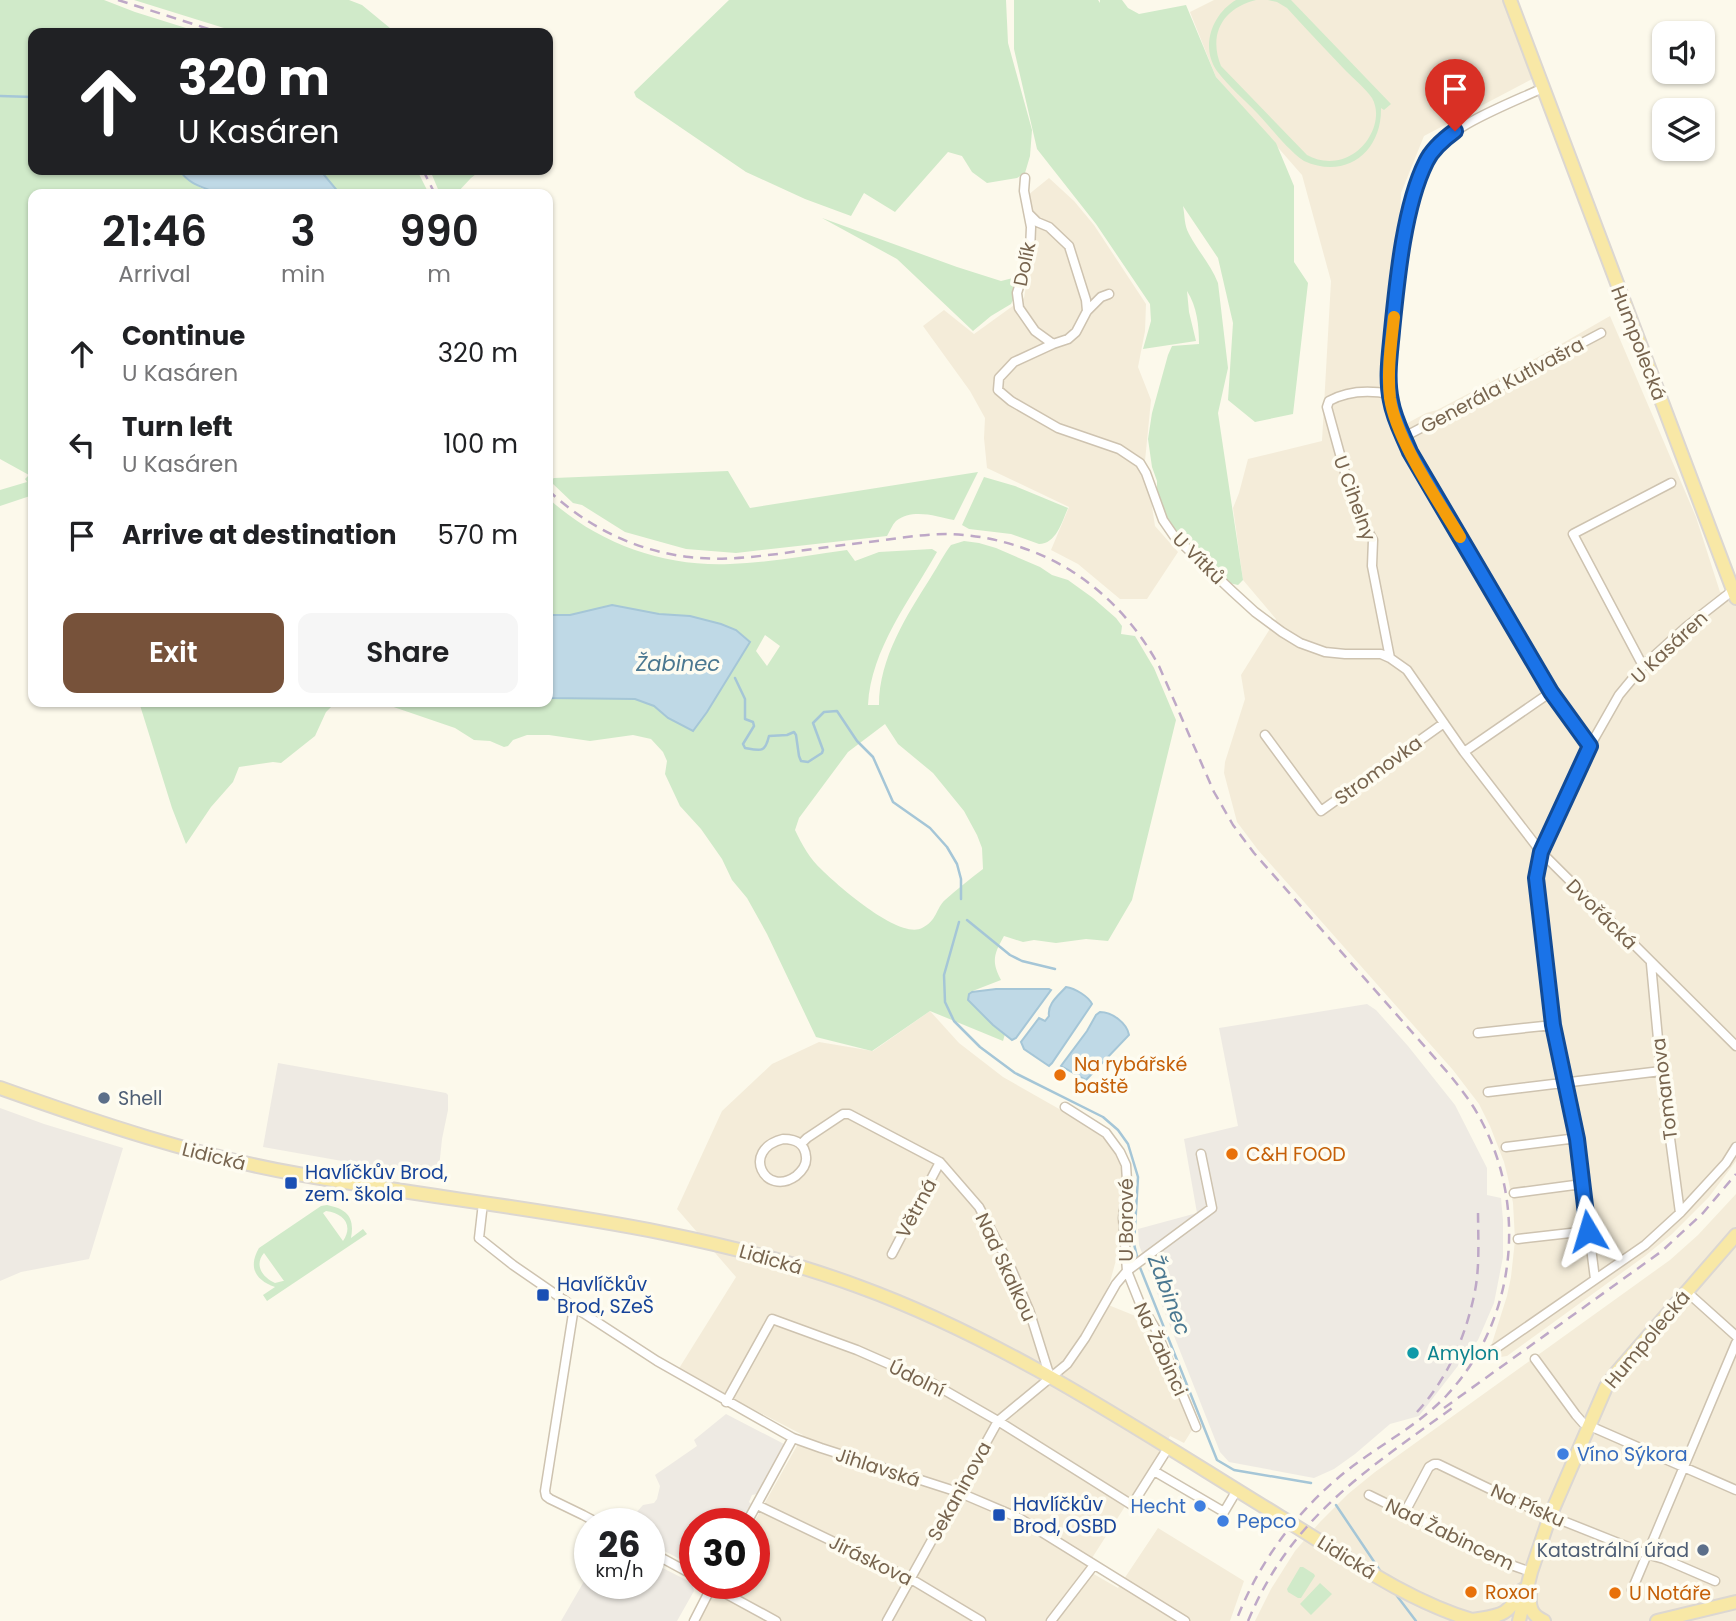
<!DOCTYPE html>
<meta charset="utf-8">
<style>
body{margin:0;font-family:Poppins,sans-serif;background:#f6f6f6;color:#202124;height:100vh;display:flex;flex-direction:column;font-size:26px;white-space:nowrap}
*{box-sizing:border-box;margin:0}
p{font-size:23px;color:#757577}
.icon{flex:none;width:38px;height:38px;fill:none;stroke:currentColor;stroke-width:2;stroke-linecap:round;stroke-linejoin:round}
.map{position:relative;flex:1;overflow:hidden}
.details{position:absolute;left:28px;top:189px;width:525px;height:518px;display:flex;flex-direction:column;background:#fff;border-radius:14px;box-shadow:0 2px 5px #0004}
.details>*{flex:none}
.guide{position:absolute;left:28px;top:28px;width:525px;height:147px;border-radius:14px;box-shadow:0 2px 5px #0004;background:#202124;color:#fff;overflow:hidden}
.buttons{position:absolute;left:1652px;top:21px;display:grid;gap:14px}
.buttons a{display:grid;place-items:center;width:63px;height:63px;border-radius:14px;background:#fff;box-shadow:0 2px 5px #0004;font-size:35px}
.speed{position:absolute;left:574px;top:1508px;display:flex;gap:14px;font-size:35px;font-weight:700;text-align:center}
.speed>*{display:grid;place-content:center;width:91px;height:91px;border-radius:50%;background:#fff;box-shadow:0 2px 5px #0004;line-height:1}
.speed small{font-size:18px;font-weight:400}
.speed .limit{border:10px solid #d22;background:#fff;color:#111}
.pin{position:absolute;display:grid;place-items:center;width:60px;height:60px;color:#fff;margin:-72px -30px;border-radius:50% 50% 50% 0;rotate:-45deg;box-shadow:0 0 7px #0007}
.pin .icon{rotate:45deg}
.me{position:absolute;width:77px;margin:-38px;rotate:353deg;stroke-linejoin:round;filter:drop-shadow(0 0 5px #0008)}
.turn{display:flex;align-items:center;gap:24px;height:147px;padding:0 35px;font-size:32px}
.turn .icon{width:91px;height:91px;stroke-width:2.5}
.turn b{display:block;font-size:49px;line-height:60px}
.eta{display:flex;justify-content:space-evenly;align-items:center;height:119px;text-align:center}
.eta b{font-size:42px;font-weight:600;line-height:49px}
.action{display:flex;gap:14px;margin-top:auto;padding:14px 35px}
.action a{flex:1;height:80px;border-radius:14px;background:#77523a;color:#fff;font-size:28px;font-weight:600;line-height:80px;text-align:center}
.action a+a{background:#f6f6f6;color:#202124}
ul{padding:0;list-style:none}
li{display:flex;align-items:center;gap:21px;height:91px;padding:0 35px}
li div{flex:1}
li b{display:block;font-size:26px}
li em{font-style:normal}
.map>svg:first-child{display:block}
.residential{fill:#f4ecd9}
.industrial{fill:#eeeae3}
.green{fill:#d0eac9;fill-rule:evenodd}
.water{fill:#bfd9e6;stroke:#a5c6d7;stroke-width:2}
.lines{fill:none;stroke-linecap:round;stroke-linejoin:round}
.stream{stroke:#a5c6d7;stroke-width:2.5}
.minor-casing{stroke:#cec3b0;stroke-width:11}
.primary-casing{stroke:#dcd7d1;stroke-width:16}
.minor{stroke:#fff;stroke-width:8}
.primary{stroke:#f8e8a6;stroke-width:12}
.rail{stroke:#bea8c7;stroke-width:2.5;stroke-dasharray:10 7;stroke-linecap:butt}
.route-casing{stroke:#114b97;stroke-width:18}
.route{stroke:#1a73e8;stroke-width:12}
.slow{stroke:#f59e0b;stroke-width:12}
.food-dot{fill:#e8710a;stroke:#fefcf1;stroke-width:2.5}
.service-dot{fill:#5c6f8a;stroke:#fefcf1;stroke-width:2.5}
.transit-dot{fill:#1a4fb4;stroke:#fefcf1;stroke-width:2.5}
.culture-dot{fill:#0f9aa8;stroke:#fefcf1;stroke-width:2.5}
.shop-dot{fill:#3f7fe0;stroke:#fefcf1;stroke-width:2.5}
.labels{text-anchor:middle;stroke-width:7;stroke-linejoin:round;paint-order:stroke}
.street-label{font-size:19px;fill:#77644e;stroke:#fefcf1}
.food-label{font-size:19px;fill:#c56008;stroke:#fefcf1;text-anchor:start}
.service-label{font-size:19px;fill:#4e5e75;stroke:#fefcf1;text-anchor:start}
.transit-label{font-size:19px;fill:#164399;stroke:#fefcf1;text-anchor:start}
.culture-label{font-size:19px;fill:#0d838f;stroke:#fefcf1;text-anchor:start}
.shop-label{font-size:19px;fill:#366cbe;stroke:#fefcf1;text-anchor:start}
.water-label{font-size:21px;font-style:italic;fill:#4b7891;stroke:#fefcf1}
</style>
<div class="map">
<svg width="1736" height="1621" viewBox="0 0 1736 1621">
<rect width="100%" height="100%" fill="#fcf9eb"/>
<path class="residential" d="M1214,0H1502L1534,78L1424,136L1401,193L1393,431L1426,413L1437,410L1542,355L1610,316L1696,517L1720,592L1736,591V1161L1709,1197L1672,1234L1645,1256L1507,1356L1487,1359L1507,1296L1511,1277L1515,1240L1513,1203L1508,1178L1504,1162L1490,1126L1479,1104L1453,1070L1258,850L1237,822L1224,773L1225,762L1245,699L1241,675L1276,619L1243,580L1233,508L1239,493L1248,459L1322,441L1331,281L1302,175L1216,77L1190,12Z
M1049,178L1074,201L1094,225L1146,304L1145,331L1138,367L1151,400L1145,461L1155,526L1178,552L1147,599H1120L1078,564L1051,550L1069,507L987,468L984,438L985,418L970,391L923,326L944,310L974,334L1024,298L1036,227L1028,195Z
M930,1011L959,1043L1003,1077L1098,1131L1112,1144L1124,1173L1116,1260L1110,1282L1101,1302L1138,1317L1152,1329L1192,1430L1184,1443L1170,1436L1085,1569L1118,1588L1158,1528L1244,1581L1230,1621H699L720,1584H754L753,1524L803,1435L678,1370L736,1277L677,1209L722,1111L772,1064L819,1042L873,1051Z
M1736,1194V1621H1255L1271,1589L1295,1551L1320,1522L1348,1494L1375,1472L1670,1260L1698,1235Z"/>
<path class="industrial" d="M1367,1004L1376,1010L1408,1046L1455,1105L1487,1168V1195L1501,1198L1503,1220V1257L1494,1303L1478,1340L1419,1416L1390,1424L1355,1454L1334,1469L1314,1478L1229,1462L1220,1452L1159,1298L1139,1245L1138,1229L1197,1213L1184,1139L1238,1126L1219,1028Z
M278,1063L446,1093L448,1095V1110L442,1139L438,1178L263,1147Z
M0,1108L44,1124L123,1148L89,1259L21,1272L0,1281Z
M726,1414L784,1444L757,1494L752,1495L749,1502L751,1504L740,1524H695V1567L649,1543V1524H626L643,1505L654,1503L657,1499L660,1486L655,1475L697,1446L694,1440Z
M649,1561L692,1583L694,1591L677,1621H561L590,1571V1584H649Z"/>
<path class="green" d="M0,0H104L135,12L202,33H33V170H179L181,173L201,188L219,194H33V495L0,506V490L27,482L25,479L29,475L0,459Z
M134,0H349L362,5L396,33H240Z
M729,0H1006L1008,43L1032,130L1030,156L1025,173L1017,178L987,183L972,172L962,156L948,152L895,212L864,193L851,216L805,199L746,172L636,97L634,92Z
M1014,0H1098L1100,3V0H1122L1128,8L1139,14L1186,5L1216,77L1276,143L1294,186V262L1308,283L1293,414L1255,422L1228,400L1233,323L1218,258L1183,206C1185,216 1184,225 1189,234C1198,251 1211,265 1218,283L1228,368L1218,413L1243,580L1238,585L1229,583L1198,555L1199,548L1195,545L1191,548L1165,521L1157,494V481L1152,467L1148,439L1152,413L1168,355L1172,346L1199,344C1199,325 1197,307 1187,291L1189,312L1196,341L1143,349L1151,321L1150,304L1096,224L1037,149L1014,49Z
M1236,0H1256C1223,8 1208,34 1221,66L1307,155C1321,163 1339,163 1353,154C1370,144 1383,117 1372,98C1365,88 1354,79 1346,71C1326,50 1306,29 1287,8L1277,2L1268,0H1291L1391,104L1384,110L1381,108C1382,152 1346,180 1304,161C1287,149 1273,130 1258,114C1245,100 1228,86 1217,71C1200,47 1212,14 1236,0Z
M320,170H417L429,194H340Z
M430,170H481L471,178L456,194H440Z
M822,218L957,267L1001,281L1025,275L1011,304L991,316L973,331L897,259Z
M728,471L750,508L978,472L954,520C936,516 912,508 896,521C892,525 890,531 887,536L736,553L686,549L625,532L582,505L573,503L552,483L551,480L554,478Z
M984,477L1015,486L1068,508C1062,522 1056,544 1039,544L1011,534L969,529L962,525Z
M548,498C597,543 663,567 730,564C769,563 808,555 847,550L855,561L879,552L932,549L937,552C910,600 871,649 868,705H879C879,658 907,615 931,577C938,566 944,554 951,545L964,541L979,543L996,548L1040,567L1052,575L1068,580L1093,598L1116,618L1122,626L1121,634L1135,636L1154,668L1176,720L1132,900L1108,941L1086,939L1056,943L1034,940L1023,942L1004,936C994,954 991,961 1001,980L970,992L968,997L969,1001L1005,1034L1003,1041L930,1011L872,1051L816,1037L767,934L747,898L732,880L722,859L701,829L680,806L665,774L667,761L663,752L651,739L633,735L590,741L549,735H527L513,740L508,746L504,747L490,741L474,740L455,728L379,702H548V698L635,699L654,706L668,718L693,730L707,712L750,641L736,630L721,624L690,616L659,614L612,605L570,615H548ZM765,635L780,646L767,666L756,651ZM885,724L898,744L933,773L964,811L977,835L982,848L983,869C970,879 957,889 945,900C936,908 937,921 922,928C900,940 838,886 822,870C810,859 802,845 795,830L799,818L848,752Z
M139,702H336L326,712L315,736L281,763L273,762L239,767L233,782L211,807L186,844L172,808Z
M327,1205C347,1209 355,1217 351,1238L363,1229L367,1234L267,1301L263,1295L275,1287C255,1280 248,1267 259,1248L321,1206ZM326,1211C343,1213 354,1225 343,1241L323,1213ZM264,1253L284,1281H283L275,1283C262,1277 254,1265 264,1253Z
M1300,1567H1303L1314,1574L1315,1576L1301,1598H1298L1288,1592L1287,1589Z
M1320,1583L1332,1594L1311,1615L1300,1604Z"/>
<path class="water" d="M179,170H320L340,194H219C202,186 191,186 179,170Z
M612,605L659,614L690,616L721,624L736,630L750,642L707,712L693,731L668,718L654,706L635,699L548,698V615H570Z
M1066,987C1075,988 1089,997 1092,1004L1052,1063L1049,1066L1024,1049L1021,1042L1039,1018L1045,1021L1049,1016C1047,1004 1058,996 1066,987Z
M996,989H1049L1051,990L1016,1038L1012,1040L993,1025L968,1000L969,994L972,992Z
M1100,1012C1112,1012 1127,1023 1129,1035L1086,1080L1061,1066L1087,1031L1096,1015Z"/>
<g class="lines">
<path class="stream" d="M0,96L33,97
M735,678L745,699V719L753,722L754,726L743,744L745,748C761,751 765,753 769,736L787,735L794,732L796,735L799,756L801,761L808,762L822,753L823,750L813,723L824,712L837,711L857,741L873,757L893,802L930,828L947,847L957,864L961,879V899
M967,920L1010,955L1022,961L1055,969
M959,922L944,975L945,1002L954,1021L980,1047L1015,1073L1103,1117L1118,1130L1128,1144L1138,1177L1134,1244L1139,1265L1217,1460L1234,1470L1311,1483
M1336,1505L1381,1572
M1394,1592L1416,1621"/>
<defs>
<path id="minor" d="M1543,88C1511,103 1454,124 1433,151C1404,187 1385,349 1390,397C1392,416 1402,434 1410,452L1551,692L1590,746
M1025,178L1024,191L1031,227L1030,251L1017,293L1019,308L1035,331L1053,344
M1029,214L1037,222L1049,227L1069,246L1086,300L1087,311
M1109,294L1101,297L1087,311L1076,332L1068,339L1053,344L1014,362L999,378L998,390L1011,401L1058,428L1119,449L1140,463L1146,473L1163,520L1174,536L1232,591L1255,612L1282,632L1300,643L1325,652L1345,654H1381L1390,658L1407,670L1464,752L1541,852L1736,1046
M1390,394C1369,390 1347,391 1329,401L1327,407L1349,487L1369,533L1373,540L1372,566L1390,658
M1404,437L1601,333
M1643,666L1573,534L1671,483
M1265,735L1321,811L1444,723
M1464,752L1551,692
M1651,964L1661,1071L1680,1213
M1478,1033L1553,1025
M1488,1092L1661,1071
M1065,1107L1106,1133L1120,1152L1126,1165L1127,1181L1123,1218L1127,1271L1139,1301L1155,1328L1196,1427
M783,1139C795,1139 805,1143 806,1157C807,1165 802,1171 796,1176C765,1198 740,1150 783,1139Z
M801,1144L807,1138L843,1114H849L940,1162L979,1207L1010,1266L1029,1310L1050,1377
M1506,1147L1577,1138
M1514,1193L1582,1184
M483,1203L479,1238L513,1265L574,1307L657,1361L793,1438L821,1448L958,1492L1019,1518L1185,1621
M1518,1239L1588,1231
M892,1254L940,1162
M1595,1279L1577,1138L1553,1025L1536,878L1541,852L1590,746L1619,695L1643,666L1686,627L1736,588
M1687,1292L1736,1336
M574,1307L545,1491L546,1496L550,1499L583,1515L600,1524
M1489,1353L1645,1245L1680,1213L1726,1163L1736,1147
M1535,1359L1576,1415L1583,1423L1736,1490
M726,1402L772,1319L857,1350L932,1383L998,1421L1132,1505L1168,1448
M1154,1471L1224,1512L1237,1490
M1369,1495L1514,1566L1531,1572
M757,1505L911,1579L981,1621
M1405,1512L1429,1467L1434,1464H1438L1523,1505L1646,1554L1664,1559L1715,1581
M746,1524L793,1438
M649,1551L695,1576
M708,1584L776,1621
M1632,1590L1736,1343
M694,1621L713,1584
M887,1621L998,1421L1067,1364L1085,1338L1116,1284L1127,1271L1212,1208L1201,1154
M1051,1621L1094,1565"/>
<path id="primary" d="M1510,0L1736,598
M0,1088C98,1123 196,1156 298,1174C486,1208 680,1220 860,1287C1010,1342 1143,1433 1279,1516C1342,1554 1404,1600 1475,1621
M1530,1594C1529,1607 1531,1615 1544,1621
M1472,1620C1501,1615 1507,1617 1522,1590
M1519,1621L1531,1572L1550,1516L1606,1387L1617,1372L1736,1235
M1657,1621L1736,1602"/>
</defs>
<use href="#minor" class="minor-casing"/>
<use href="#primary" class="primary-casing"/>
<use href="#minor" class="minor"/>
<use href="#primary" class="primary"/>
<path class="rail" d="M118,0L221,33
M423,170L435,194
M548,490C587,527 636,551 689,557C721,561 753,557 785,553C818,548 851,544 885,540C906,537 927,534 948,534C990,535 1034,548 1070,570C1108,594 1137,626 1159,666L1214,792L1233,825L1254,853L1449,1074C1461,1089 1473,1104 1482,1122C1528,1210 1515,1322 1447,1395C1419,1425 1381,1444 1349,1469C1299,1508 1259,1561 1236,1621
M1444,1408L1662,1251L1703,1213L1736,1174
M1417,1412C1448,1378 1466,1336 1475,1291C1480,1265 1478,1236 1478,1210
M1248,1621C1292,1516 1367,1470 1455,1406"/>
</g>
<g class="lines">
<defs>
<path id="route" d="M1455,131C1444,139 1432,149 1426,162C1404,206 1397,281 1392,331C1390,354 1386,378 1391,401C1394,419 1403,435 1410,452L1551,692L1590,746L1541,852L1536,878L1553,1025L1577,1139L1588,1231"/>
</defs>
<use href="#route" class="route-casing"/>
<use href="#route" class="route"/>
<path class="slow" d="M1394,317C1391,344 1387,371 1390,398C1396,440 1438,500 1460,537"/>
</g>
<g class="food-dot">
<circle cx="1060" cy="1075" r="7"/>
<circle cx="1232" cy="1154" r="7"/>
<circle cx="1471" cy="1592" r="7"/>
<circle cx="1615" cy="1593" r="7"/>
</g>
<g class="service-dot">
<circle cx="104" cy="1098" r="7"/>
<circle cx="1703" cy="1550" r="7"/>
</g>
<g class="transit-dot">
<rect x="284" y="1176" width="14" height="14" rx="3.5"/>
<rect x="536" y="1288" width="14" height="14" rx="3.5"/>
<rect x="992" y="1508" width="14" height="14" rx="3.5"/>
</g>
<circle class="culture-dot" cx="1413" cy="1353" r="7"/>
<g class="shop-dot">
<circle cx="1563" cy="1454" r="7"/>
<circle cx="1200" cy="1506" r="7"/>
<circle cx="1223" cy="1521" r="7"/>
</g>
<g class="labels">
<g class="street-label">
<text transform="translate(1024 264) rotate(-78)" y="7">Dolík</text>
<text transform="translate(1639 343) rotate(69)" y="7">Humpolecká</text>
<text transform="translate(1502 385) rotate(-28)" y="7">Generála Kutlvašra</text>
<text transform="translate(1355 498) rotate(70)" y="7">U Cihelny</text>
<text transform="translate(1199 558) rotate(45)" y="7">U Vítků</text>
<text transform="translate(1669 647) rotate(-43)" y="7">U Kasáren</text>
<text transform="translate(1378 770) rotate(-36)" y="7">Stromovka</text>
<text transform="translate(1602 914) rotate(45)" y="7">Dvořácká</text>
<text transform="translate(1664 1089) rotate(-97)" y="7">Tomanova</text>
<text transform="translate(214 1156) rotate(14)" y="7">Lidická</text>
<text transform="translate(916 1208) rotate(-62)" y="7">Větrná</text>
<text transform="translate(1126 1220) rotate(-90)" y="7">U Borové</text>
<text transform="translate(771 1259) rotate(16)" y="7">Lidická</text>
<text transform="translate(1006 1267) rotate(65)" y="7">Nad Skalkou</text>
<text transform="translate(1647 1339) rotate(-50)" y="7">Humpolecká</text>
<text transform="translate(1161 1349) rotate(65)" y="7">Na Žabinci</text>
<text transform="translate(917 1378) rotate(26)" y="7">Údolní</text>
<text transform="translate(878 1467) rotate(18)" y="7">Jihlavská</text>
<text transform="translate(959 1491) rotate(-61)" y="7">Sekaninova</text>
<text transform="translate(1528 1505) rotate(24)" y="7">Na Písku</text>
<text transform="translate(1450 1534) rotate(26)" y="7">Nad Žabincem</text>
<text transform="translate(1347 1557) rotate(32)" y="7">Lidická</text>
<text transform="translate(871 1560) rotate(26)" y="7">Jiráskova</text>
</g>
<g class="food-label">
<text x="1074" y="1071">Na rybářské<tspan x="1074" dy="22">baště</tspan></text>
<text x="1246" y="1161">C&amp;H FOOD</text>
<text x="1485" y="1599">Roxor</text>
<text x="1629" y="1600">U Notáře</text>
</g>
<g class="service-label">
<text x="118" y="1105">Shell</text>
<text x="1689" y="1557" text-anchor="end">Katastrální úřad</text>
</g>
<g class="transit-label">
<text x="305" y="1179">Havlíčkův Brod,<tspan x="305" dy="22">zem. škola</tspan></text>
<text x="557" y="1291">Havlíčkův<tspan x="557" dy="22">Brod, SZeŠ</tspan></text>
<text x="1013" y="1511">Havlíčkův<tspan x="1013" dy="22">Brod, OSBD</tspan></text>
</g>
<g class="culture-label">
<text x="1427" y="1360">Amylon</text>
</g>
<g class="shop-label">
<text x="1577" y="1461">Víno Sýkora</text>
<text x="1186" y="1513" text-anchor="end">Hecht</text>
<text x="1237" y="1528">Pepco</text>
</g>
<g class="water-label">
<text x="678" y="671">Žabinec</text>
<text transform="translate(1169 1295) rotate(69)" y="7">Žabinec</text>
</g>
</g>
</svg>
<div class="buttons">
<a><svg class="icon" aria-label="sound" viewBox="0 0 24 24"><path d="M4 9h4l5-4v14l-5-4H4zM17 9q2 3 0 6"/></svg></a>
<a><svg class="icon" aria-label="layers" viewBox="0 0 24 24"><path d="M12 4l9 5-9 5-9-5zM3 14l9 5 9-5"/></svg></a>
</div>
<div class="speed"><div>26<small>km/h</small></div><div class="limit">30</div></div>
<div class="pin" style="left:1455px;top:131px;background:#d93025"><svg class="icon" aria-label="arrive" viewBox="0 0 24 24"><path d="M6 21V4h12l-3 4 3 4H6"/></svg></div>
<svg class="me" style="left:1588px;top:1231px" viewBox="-20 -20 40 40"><path d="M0-17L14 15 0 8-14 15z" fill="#1a73e8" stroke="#fff" stroke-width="4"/></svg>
<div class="guide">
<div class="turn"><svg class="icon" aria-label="ahead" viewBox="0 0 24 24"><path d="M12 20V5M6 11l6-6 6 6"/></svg><div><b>320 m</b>U Kasáren</div></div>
</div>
<section class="details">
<div class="eta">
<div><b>21:46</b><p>Arrival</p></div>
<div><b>3</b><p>min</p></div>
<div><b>990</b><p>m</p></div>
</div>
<ul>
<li><svg class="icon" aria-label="ahead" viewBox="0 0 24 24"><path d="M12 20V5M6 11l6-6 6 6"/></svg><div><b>Continue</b><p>U Kasáren</p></div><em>320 m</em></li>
<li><svg class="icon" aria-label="left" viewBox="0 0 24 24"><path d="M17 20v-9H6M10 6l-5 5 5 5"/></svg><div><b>Turn left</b><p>U Kasáren</p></div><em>100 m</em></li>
<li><svg class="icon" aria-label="arrive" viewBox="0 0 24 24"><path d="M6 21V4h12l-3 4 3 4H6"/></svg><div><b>Arrive at destination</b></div><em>570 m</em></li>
</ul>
<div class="action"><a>Exit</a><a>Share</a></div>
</section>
</div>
